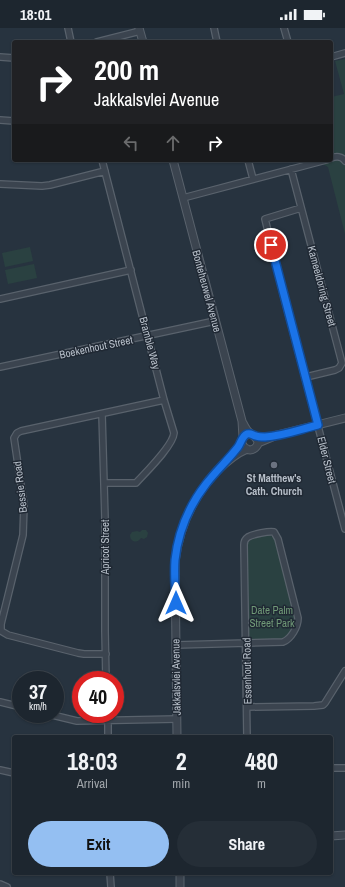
<!DOCTYPE html>
<style>
body{margin:0;font-family:"Archivo Narrow",sans-serif;background:#252e37;color:#f1f3f6;height:100vh;display:flex;flex-direction:column;font-size:15px;white-space:nowrap}
*{box-sizing:border-box;margin:0}
p{font-size:13px;color:#a0a5aa}
.icon{flex:none;width:22px;height:22px;fill:none;stroke:currentColor;stroke-width:2;stroke-linecap:round;stroke-linejoin:round}
.map{position:relative;flex:1;overflow:hidden}
.side{position:absolute;left:12px;top:707px;width:321px;height:140px;display:flex;flex-direction:column;background:#1d262f;border-radius:4px;box-shadow:0 1px 3px #0004,0 0 0 1px #3b434b}
.side>*{flex:none}
.banner{position:absolute;left:12px;top:12px;width:321px;height:122px;border-radius:4px;box-shadow:0 1px 3px #0004,0 0 0 1px #3b434b;background:#202124;color:#fff;overflow:hidden}
.speed{position:absolute;left:12px;top:643px;display:flex;gap:8px;font-size:20px;font-weight:700;text-align:center}
.speed>*{display:grid;place-content:center;width:52px;height:52px;border-radius:50%;background:#1d262f;box-shadow:0 1px 3px #0004,0 0 0 1px #3b434b;line-height:1}
.speed small{font-size:10px;font-weight:400}
.speed .limit{border:6px solid #d22;background:#fff;color:#111}
.pin{position:absolute;display:grid;place-items:center;width:34px;height:34px;color:#fff;margin:-17px;border:2px solid #fff;border-radius:50%;box-shadow:0 1px 4px #0007}
.me{position:absolute;width:44px;margin:-22px;rotate:0deg;stroke-linejoin:round;filter:drop-shadow(0 0 3px #0008)}
.turn{display:flex;align-items:center;gap:14px;height:84px;padding:0 16px;font-size:18px}
.turn .icon{width:52px;height:52px;stroke-width:2.5}
.turn b{display:block;font-size:28px;line-height:34px}
.lanes{display:flex;align-items:center;height:38px;padding:0 16px;background:#0003;justify-content:center;gap:20px;direction:ltr}
.lanes .off{opacity:.35}
.eta{display:flex;justify-content:space-evenly;align-items:center;height:68px;text-align:center}
.eta b{font-size:24px;font-weight:700;line-height:28px}
.primary-button{display:flex;gap:8px;margin-top:auto;padding:8px 16px}
.primary-button a{flex:1;height:46px;border-radius:24px;background:#94bff2;color:#111;font-size:16px;font-weight:700;line-height:46px;text-align:center}
.primary-button a+a{background:#252e37;color:#f1f3f6}
.status{display:flex;justify-content:space-between;align-items:center;height:28px;padding:0 20px;background:#1d262f;direction:ltr}
.status svg{height:11px;fill:currentColor}
.map>svg:first-child{display:block}
.green{fill:#2a4141}
.lines{fill:none;stroke-linecap:round;stroke-linejoin:round}
.minor-casing{stroke:#59626c;stroke-width:8}
.tertiary-casing{stroke:#59626c;stroke-width:9}
.minor{stroke:#3b444f;stroke-width:5.5}
.tertiary{stroke:#3b444f;stroke-width:7}
.route-casing{stroke:#114b97;stroke-width:10}
.route{stroke:#1a73e8;stroke-width:7}
.worship-dot{fill:#6b7280;stroke:#202934;stroke-width:1.5}
.labels{text-anchor:middle;stroke-width:3;stroke-linejoin:round;paint-order:stroke}
.street-label{font-size:11px;fill:#b7bfc9;stroke:#202934}
.poi-label{font-size:11px;font-weight:bold;fill:#b7bfc9;stroke:#202934}
.park-label{font-size:11px;fill:#709977;stroke:#202934}
</style>
<div class="status"><b>18:01</b><svg viewBox="0 0 49 12"><path d="M0 12V9h3v3zM5 12V6h3v6zM10 12V3h3v9zM15 12V0h3v12zM26 1h20v11H26zM47 4h2v5h-2z"/></svg></div>
<div class="map">
<svg width="345" height="859" viewBox="0 0 345 859">
<rect width="100%" height="100%" fill="#27333f"/>
<path class="green" d="M345,31V206L328,139L319,134L320,132H331V69L344,66L335,33Z
M30,219L33,233L5,239L2,225Z
M34,236L37,250L8,256L5,242Z
M142,502H146L148,505L147,509L144,511L141,510C137,516 130,514 130,507L132,504L137,503L140,504Z
M268,507L271,508L275,511L295,588C296,594 294,598 291,603C289,606 287,609 284,610C279,613 262,611 255,612L251,611L249,607L247,517C250,509 260,509 268,507Z"/>
<g class="lines">
<defs>
<path id="minor" d="M68,0L71,14
M214,0L217,14
M284,0L288,14
M97,14L140,3
M0,29L14,30
M331,29L345,25
M0,92L14,93
M331,130C336,128 342,128 345,133
M102,132L164,372L174,405C173,418 145,445 136,455H104
M248,132L253,151
M291,141L342,335L339,340L335,342L306,349
M0,156L42,158L50,157L105,143
M183,170L326,132
M301,180L265,191L284,269L345,501
M0,271L131,242
M0,339L215,293
M102,386L105,491V603L106,652
M176,617L283,614C291,611 298,599 298,590L278,511L274,504C269,503 253,506 248,509C245,511 244,514 244,517L247,709
M106,626H84L78,625L8,607L1,603V596L23,507L24,477L14,410L17,405L21,403L164,372
M0,674L21,679
M247,679L314,678L323,677L325,675L345,643
M48,686L77,693L177,691
M108,686V709
M331,740H345
M0,742L14,745
M110,845L111,859
M0,856L7,859"/>
<path id="tertiary" d="M139,0L143,14
M173,132L242,393L243,409
M243,395C245,399 247,403 250,405C255,409 262,414 255,420C245,428 233,408 251,406
M258,415L277,407L345,390
M177,709L175,534C179,499 193,469 217,443C226,434 235,426 247,421
M331,808L345,807
M180,845V859"/>
</defs>
<use href="#minor" class="minor-casing"/>
<use href="#tertiary" class="tertiary-casing"/>
<use href="#minor" class="minor"/>
<use href="#tertiary" class="tertiary"/>
</g>
<g class="lines">
<defs>
<path id="route" d="M176,575C175,561 174,546 175,532C178,505 189,478 206,456C216,443 228,432 238,419C241,415 242,408 247,406C251,405 252,407 256,408C258,409 262,409 265,409C283,408 301,401 318,397L271,217"/>
</defs>
<use href="#route" class="route-casing"/>
<use href="#route" class="route"/>
</g>
<circle class="worship-dot" cx="274" cy="437" r="4"/>
<g class="labels">
<g class="street-label">
<text transform="translate(322 258) rotate(75)" y="4">Kameeldoring Street</text>
<text transform="translate(207 263) rotate(75)" y="4">Bonteheuwel Avenue</text>
<text transform="translate(150 315) rotate(75)" y="4">Bramble Way</text>
<text transform="translate(96 319) rotate(-12)" y="4">Boekenhout Street</text>
<text transform="translate(327 432) rotate(76)" y="4">Elder Street</text>
<text transform="translate(20 459) rotate(-97)" y="4">Bessie Road</text>
<text transform="translate(105 519) rotate(-90)" y="4">Apricot Street</text>
<text transform="translate(247 643) rotate(-91)" y="4">Essenhout Road</text>
<text transform="translate(176 649) rotate(-91)" y="4">Jakkalsvlei Avenue</text>
</g>
<g class="poi-label">
<text x="274" y="454">St Matthew's<tspan x="274" dy="13">Cath. Church</tspan></text>
</g>
<g class="park-label">
<text x="272" y="586">Date Palm<tspan x="272" dy="13">Street Park</tspan></text>
</g>
</g>
</svg>
<div class="speed"><div>37<small>km/h</small></div><div class="limit">40</div></div>
<div class="pin" style="left:271px;top:217px;background:#d93025"><svg class="icon" aria-label="arrive" viewBox="0 0 24 24"><path d="M6 21V4h12l-3 4 3 4H6"/></svg></div>
<svg class="me" style="left:176px;top:575px" viewBox="-20 -20 40 40"><path d="M0-17L14 15 0 8-14 15z" fill="#1a73e8" stroke="#fff" stroke-width="4"/></svg>
<div class="banner">
<div class="turn"><svg class="icon" aria-label="right" viewBox="0 0 24 24"><path d="M7 20v-9h11M14 6l5 5-5 5"/></svg><div><b>200 m</b>Jakkalsvlei Avenue</div></div>
<div class="lanes"><svg class="icon off" aria-label="left" viewBox="0 0 24 24"><path d="M17 20v-9H6M10 6l-5 5 5 5"/></svg><svg class="icon off" aria-label="ahead" viewBox="0 0 24 24"><path d="M12 20V5M6 11l6-6 6 6"/></svg><svg class="icon" aria-label="right" viewBox="0 0 24 24"><path d="M7 20v-9h11M14 6l5 5-5 5"/></svg></div>
</div>
<section class="side">
<div class="eta">
<div><b>18:03</b><p>Arrival</p></div>
<div><b>2</b><p>min</p></div>
<div><b>480</b><p>m</p></div>
</div>
<div class="primary-button"><a>Exit</a><a>Share</a></div>
</section>
</div>
